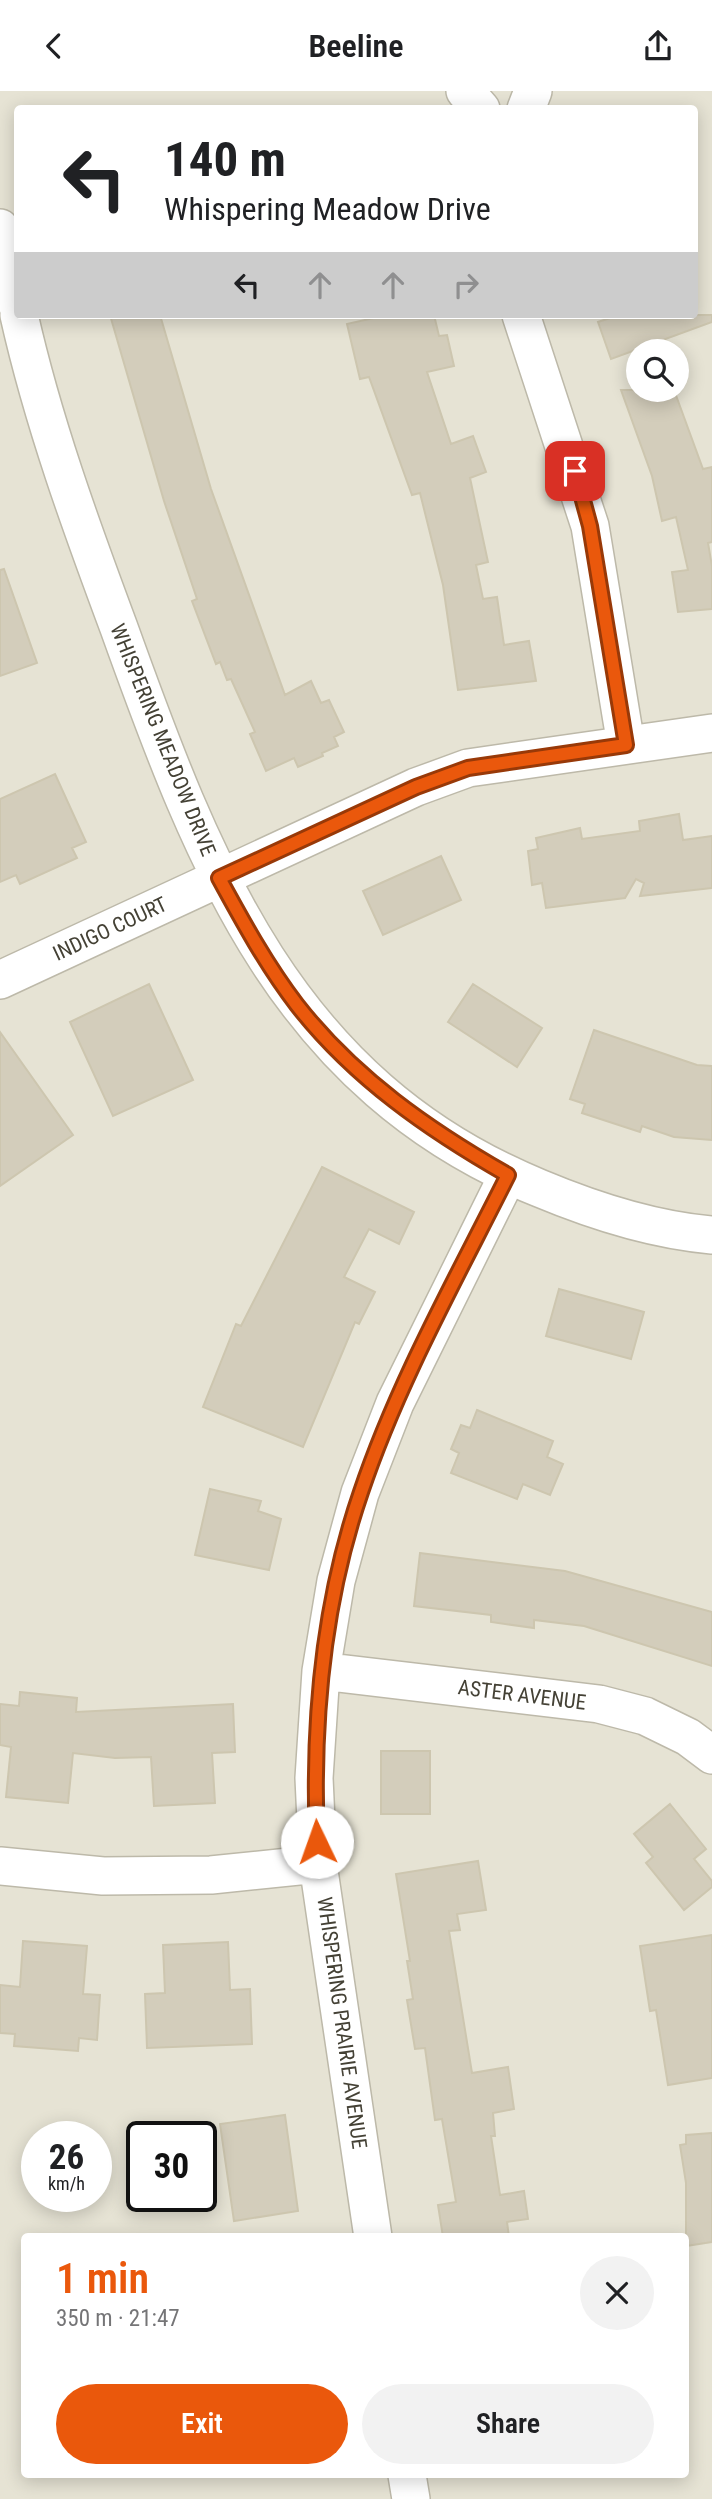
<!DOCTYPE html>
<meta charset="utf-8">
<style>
body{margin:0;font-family:"Roboto Condensed",sans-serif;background:#f2f2f2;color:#202124;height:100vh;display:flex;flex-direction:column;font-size:26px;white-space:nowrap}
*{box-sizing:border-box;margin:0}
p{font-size:23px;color:#757577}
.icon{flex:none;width:38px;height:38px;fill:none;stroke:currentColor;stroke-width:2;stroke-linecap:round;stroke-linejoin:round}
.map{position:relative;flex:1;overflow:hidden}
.panel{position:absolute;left:21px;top:2142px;width:668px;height:245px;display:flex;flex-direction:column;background:#fff;border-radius:7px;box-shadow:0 4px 18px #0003}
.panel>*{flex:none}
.top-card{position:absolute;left:14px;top:14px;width:684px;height:214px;border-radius:7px;box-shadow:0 4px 18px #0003;background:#fff;color:#202124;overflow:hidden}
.tools{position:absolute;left:626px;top:248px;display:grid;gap:14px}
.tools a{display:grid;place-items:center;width:63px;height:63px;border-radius:50%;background:#fff;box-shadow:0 4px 18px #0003;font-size:35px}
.speed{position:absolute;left:21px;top:2030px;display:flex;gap:14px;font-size:35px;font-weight:700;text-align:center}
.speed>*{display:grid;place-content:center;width:91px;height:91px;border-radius:50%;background:#fff;box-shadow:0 4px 18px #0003;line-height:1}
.speed small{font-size:18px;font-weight:400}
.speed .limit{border:4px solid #111;border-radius:10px;background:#fff;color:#111}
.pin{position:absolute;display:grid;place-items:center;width:60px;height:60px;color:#fff;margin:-30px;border-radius:14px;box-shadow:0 4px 10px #0006}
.me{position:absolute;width:77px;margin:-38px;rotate:357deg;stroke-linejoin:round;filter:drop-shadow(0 0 5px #0008)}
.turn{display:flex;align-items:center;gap:24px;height:147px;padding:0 35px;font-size:32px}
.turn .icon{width:91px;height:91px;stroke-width:2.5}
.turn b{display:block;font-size:49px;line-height:60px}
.lanes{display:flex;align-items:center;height:66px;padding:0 35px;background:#0003;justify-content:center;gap:35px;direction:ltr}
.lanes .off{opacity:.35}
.round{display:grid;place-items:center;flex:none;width:74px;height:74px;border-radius:37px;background:#f2f2f2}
.headline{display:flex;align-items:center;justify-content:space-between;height:119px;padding:0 35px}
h1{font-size:42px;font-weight:600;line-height:52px;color:#ea580c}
.cta{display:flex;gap:14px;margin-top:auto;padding:14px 35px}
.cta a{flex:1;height:80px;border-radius:42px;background:#ea580c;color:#fff;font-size:28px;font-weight:600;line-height:80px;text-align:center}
.cta a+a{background:#f2f2f2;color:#202124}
header{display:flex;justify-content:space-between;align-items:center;height:91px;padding:0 35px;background:#fff;font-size:32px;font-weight:600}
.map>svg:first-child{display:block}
.residential{fill:#e6e3d4;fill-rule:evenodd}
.building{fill:#d3cdbb;stroke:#cdc6af;stroke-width:2}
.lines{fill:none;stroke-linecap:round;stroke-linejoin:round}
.minor-casing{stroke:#bdb9a9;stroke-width:40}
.minor{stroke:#fff;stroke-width:37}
.route-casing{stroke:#983908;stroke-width:18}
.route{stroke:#ea580c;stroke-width:12}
.labels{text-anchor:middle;stroke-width:5;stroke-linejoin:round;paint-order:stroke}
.street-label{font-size:21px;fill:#444135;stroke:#fff}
</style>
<header><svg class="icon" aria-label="back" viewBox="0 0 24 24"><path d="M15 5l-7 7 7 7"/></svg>Beeline<svg class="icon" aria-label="share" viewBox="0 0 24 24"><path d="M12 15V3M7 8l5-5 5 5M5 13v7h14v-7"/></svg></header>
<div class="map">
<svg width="712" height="2408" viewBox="0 0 712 2408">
<rect width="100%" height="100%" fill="#f2f0e5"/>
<path class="residential" d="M0,0H712V2408H0ZM18,18H695V224H18ZM639,261H677V299H639ZM37,2046H96V2105H37ZM142,2046H201V2105H142ZM24,2146H686V2384H24Z"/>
<path class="building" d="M110,224H160L211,398L285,604L311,590L321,612L329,609L344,641L334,646L338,655L322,662L323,665L298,676L294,667L266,680L250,643L255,641L231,588L227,589L220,571L216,573L192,510L197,508L164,410Z
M387,224H434L439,245L447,244L454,275L427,281L451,353L473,345L486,381L470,387L488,471L476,474L483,508L497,506L504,554L529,550L536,590L458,599L443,494L420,402L412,404L369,286L360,288L347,233Z
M619,224H712V231L611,268L598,231Z
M621,299H674L703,378L712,376V451L708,452L712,475V518L678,521L672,481L688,479L676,426L662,430L652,385Z
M4,478L37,572L0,585V479Z
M55,683L86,751L72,757L77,767L20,793L16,784L0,791V708Z
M679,723L683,749L712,745V797L640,805L644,792L636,788L625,807L546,817L542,792L532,794L528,760L538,758L536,747L580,737L582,748L640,740L639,730Z
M441,765L461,809L383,844L363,800Z
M149,893L193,989L113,1025L70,931Z
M473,893L542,937L517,976L448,931Z
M594,939L697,974L712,975V1049L674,1046L642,1035L640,1041L582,1022L585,1013L570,1008Z
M0,941L73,1044L0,1095Z
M322,1076L414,1121L399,1153L369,1138L344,1186L375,1201L359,1233L355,1231L303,1356L203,1316L236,1233L241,1235Z
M559,1198L644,1221L631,1268L546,1245Z
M477,1319L553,1350L547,1366L563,1373L550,1404L523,1393L517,1408L451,1382L459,1362L451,1358L461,1334L470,1337Z
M210,1398L261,1410L258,1420L281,1428L269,1479L195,1464Z
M420,1462L565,1480L712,1521V1575L584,1535L534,1529V1537L491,1531V1524L414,1515Z
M20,1601L77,1607L76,1621L233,1613L235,1661L212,1662L215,1712L154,1715L151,1666L115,1667L73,1662L68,1712L6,1706L11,1656L0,1654V1613L19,1615Z
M381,1660H430V1723H381Z
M670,1713L706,1758L694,1768L712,1790V1796L684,1819L646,1772L653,1766L634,1743Z
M478,1770L486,1819L457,1823L460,1839L449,1840L472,1982L508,1976L514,2018L493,2022L495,2045H491L500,2104L524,2100L528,2128L507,2131L509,2146H443L438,2114L456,2111L442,2028L435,2029L425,1957L415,1958L407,1909L413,1908L407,1870H410L396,1783Z
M712,1844V1987L668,1994L656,1919L650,1920L640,1855Z
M23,1850L87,1855L83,1903L100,1904L97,1949L79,1947L78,1960L14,1955L15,1943L0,1942V1894L20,1896Z
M228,1851L230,1899L250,1898L252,1953L147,1957L145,1903L165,1902L163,1854Z
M285,2024L298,2120L234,2130L220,2033Z
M712,2042V2151L686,2155V2092L680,2054L686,2053V2044Z"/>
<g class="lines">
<defs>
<path id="minor" d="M465,0L481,18
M526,18L533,0
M0,137L18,216
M19,224C43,331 81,435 119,537C204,774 287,994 539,1097C594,1120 652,1139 712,1144
M521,224L590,435L626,654
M0,889L416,696L468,677L712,642
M321,1580L599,1613L645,1625L688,1646L712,1664
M0,1775L103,1785L211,1784L318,1773
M373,2146L318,1773L314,1687L321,1580L336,1490L360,1402L395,1312L508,1084
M407,2384L411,2408"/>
</defs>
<use href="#minor" class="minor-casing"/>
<use href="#minor" class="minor"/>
</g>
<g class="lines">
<defs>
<path id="route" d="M317,1751C312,1633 322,1514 361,1401C398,1291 456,1188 508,1084C429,1039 354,987 297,914C267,875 243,831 219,787L416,696L468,677L626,654L590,435L575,380"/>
</defs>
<use href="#route" class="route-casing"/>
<use href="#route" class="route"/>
</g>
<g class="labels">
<g class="street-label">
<text transform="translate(163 649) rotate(68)" y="7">WHISPERING MEADOW DRIVE</text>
<text transform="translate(110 838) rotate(-25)" y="7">INDIGO COURT</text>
<text transform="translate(522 1604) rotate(7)" y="7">ASTER AVENUE</text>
<text transform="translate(342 1932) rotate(82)" y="7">WHISPERING PRAIRIE AVENUE</text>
</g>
</g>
</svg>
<div class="tools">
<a><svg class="icon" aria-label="search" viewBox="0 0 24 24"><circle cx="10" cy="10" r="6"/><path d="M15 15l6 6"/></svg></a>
</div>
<div class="speed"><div>26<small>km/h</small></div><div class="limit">30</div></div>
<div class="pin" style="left:575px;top:380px;background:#d93025"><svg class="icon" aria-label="arrive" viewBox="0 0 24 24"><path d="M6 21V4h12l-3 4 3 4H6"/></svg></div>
<svg class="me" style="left:317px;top:1751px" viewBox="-20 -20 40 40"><circle r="19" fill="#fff"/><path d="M0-13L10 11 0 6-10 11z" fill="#ea580c"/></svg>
<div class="top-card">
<div class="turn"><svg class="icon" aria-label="left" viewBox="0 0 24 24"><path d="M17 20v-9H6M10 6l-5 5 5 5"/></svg><div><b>140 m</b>Whispering Meadow Drive</div></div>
<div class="lanes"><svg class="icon" aria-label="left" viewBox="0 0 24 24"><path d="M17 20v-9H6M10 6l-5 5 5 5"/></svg><svg class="icon off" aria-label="ahead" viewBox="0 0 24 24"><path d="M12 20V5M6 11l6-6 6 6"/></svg><svg class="icon off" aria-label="ahead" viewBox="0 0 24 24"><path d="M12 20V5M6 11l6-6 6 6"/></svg><svg class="icon off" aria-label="right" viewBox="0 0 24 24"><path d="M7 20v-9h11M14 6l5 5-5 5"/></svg></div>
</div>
<section class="panel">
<div class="headline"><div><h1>1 min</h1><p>350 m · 21:47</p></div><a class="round"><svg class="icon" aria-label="close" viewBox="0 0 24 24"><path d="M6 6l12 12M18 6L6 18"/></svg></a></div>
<div class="cta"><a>Exit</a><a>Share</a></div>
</section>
</div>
